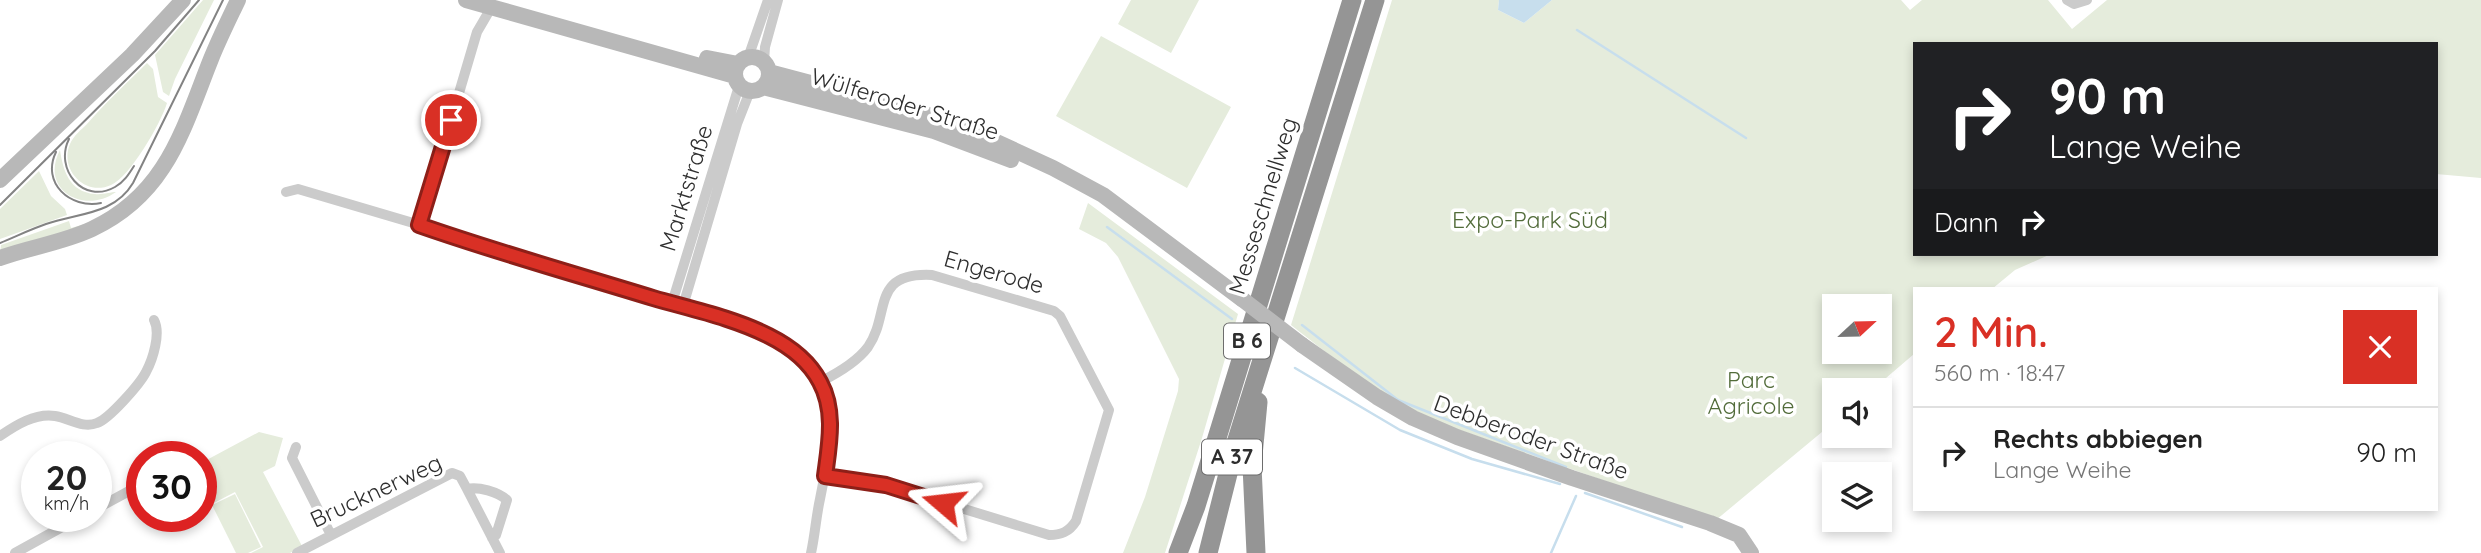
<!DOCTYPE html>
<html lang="de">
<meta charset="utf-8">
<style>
body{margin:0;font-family:Quicksand,sans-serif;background:#f2f2f2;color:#222;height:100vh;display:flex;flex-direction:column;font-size:26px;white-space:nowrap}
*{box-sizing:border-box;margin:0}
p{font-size:23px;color:#767676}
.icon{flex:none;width:38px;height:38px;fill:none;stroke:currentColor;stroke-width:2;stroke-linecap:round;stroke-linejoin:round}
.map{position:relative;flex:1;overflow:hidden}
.details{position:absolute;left:1913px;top:287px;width:525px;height:224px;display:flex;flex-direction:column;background:#fff;border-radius:0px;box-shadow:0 4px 10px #0003}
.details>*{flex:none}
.banner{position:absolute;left:1913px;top:42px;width:525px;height:214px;border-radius:0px;box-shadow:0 4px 10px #0003;background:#202124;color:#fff;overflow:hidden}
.needle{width:46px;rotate:68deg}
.fabs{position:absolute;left:1822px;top:294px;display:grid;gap:14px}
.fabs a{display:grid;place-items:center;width:70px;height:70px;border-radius:0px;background:#fff;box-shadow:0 4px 10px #0003;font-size:35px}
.speed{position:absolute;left:21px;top:441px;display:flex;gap:14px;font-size:35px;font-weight:700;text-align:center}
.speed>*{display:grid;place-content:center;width:91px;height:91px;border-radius:50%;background:#fff;box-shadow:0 4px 10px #0003;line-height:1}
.speed small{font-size:18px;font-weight:400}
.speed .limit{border:10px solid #d22;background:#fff;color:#111}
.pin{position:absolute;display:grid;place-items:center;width:60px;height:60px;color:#fff;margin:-30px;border:4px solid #fff;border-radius:50%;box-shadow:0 2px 7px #0007}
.me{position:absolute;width:77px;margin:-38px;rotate:287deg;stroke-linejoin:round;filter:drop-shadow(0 0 5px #0008)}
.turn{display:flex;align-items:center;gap:24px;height:147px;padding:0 21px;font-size:32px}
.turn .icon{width:91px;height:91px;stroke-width:2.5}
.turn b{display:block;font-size:49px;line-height:60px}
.then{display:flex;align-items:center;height:66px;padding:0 21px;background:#0003;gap:14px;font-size:26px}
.round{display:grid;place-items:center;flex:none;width:74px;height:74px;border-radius:0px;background:#f2f2f2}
.head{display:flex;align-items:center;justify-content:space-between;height:119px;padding:0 21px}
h1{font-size:42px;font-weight:600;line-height:52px;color:#d93025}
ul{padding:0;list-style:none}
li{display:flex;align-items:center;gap:21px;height:91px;padding:0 21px;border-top:2px solid #e0e0e0}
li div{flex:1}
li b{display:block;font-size:26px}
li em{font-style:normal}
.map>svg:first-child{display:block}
.green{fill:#e5ecdc;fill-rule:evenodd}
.water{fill:#c7deed}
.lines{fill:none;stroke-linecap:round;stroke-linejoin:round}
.stream{stroke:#c7deed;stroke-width:2.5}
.street{stroke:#cbcbcb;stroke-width:10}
.secondary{stroke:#b8b8b8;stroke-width:16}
.highway{stroke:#959595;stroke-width:19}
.tram{stroke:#838383;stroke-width:2}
.secondary-bridge{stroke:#b8b8b8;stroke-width:16}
.route-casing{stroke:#8d1f18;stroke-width:18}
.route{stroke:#d93025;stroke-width:12}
.labels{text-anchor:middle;stroke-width:7;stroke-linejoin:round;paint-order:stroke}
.shield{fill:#fff;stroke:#6d6d6d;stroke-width:2}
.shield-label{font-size:21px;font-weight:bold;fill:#2e2e2e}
.street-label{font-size:23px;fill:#2e2e2e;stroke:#fff}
.park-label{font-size:23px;fill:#526c3a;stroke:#fff}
</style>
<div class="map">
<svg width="2481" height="553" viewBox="0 0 2481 553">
<rect width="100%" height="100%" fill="#fff"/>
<path class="green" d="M203,0H214L175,79L169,96L163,92L155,55Z
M1131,0H1199L1171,53L1118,24Z
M1392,0H1499L1498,10L1524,23L1552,0H1901L1910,10L1922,0H2048L2072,29L2107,0H2481V178L2436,174V44H1914V254H2051L2015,270L1992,289H1914V354L1872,390H1834V422L1716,520L1440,423C1385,398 1338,362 1291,325ZM1834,306H1880V352H1834Z
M1101,36L1231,107L1187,188L1056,116Z
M147,63L153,69L158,97L167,103C161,123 130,177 111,185C85,197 59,169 70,144C74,135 81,130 87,124C105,103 127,83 147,63Z
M60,150C63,170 69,192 95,194C102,195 111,192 116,192C84,215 39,190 60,150Z
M39,171L51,196L65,209L67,215L0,239V209Z
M1088,203L1238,314L1202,438L1165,553H1123L1145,497L1178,391L1179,379L1118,257L1106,243L1079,229Z
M69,221L71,228L85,224L86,226L0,254L1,245Z
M259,432L283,438L275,466L263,472L302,546L290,553H251L263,547L235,492L212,504L201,482V463Z
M235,494L261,547L248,553H236L212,505Z"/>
<path class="water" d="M1499,0H1552L1524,23L1498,10Z"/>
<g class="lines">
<path class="stream" d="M1577,30L1746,138
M1107,227L1232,319
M1302,325L1398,400L1566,467
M1295,368L1400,430L1472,459L1560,484
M1585,493L1682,527
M1551,553L1576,496"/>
<path class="street" d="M2067,0L2074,4L2087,0
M748,58L768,0
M764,62L765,47L778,0
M286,192L298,189L420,225L759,331C841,371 836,420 820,499C816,517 815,535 811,553
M420,225L477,32L491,8
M672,303L739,86
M683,306L737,124L750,91
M820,382C836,374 857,362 868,347C891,314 870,272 932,275L1054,311L1060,316L1109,410L1076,521C1069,532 1061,535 1049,535L886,485L825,476
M0,436C16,425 35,413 55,416C69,418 83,429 97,423C109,419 140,384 146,372C153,359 161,333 154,320
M296,447L292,458L331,535
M96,509L142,484
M492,538L496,535L507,500C498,492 478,486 467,489L500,553
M15,553L82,516
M297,553L452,473L460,476L467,489"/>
<path class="secondary" d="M466,0L735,76
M735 74a17 17 0 1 1 34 0a17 17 0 1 1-34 0Z
M707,58L738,64
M769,72L920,112L979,134L1053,168L1103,195L1242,299
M763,87L934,131L1011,160
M0,180L132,55L183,0
M0,258C30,247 62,243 92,229C167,194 183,129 211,59C219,39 229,19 238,0
M1302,345L1377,397L1413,418L1457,437L1572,478L1710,523L1739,535L1751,553"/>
<path class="highway" d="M1178,553L1196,506L1352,0
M1208,553L1235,446L1375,0
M1256,553L1252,466L1258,402"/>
<path class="tram" d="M69,139C54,169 83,205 115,187C124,182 129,174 134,166
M56,152C41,183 70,209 101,203
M0,205L155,51L199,0
M0,243C15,237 31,229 46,224C78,213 114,215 133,183L223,0"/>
<path class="secondary-bridge" d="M1242,299L1302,345"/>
</g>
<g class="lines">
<defs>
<path id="route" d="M451,120L419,225C496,252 575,274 653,298C691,309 734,318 769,336C789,346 809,361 820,382C836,411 829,445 825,476L886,485L943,503"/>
</defs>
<use href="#route" class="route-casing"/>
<use href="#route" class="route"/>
</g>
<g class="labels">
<g class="shield">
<rect x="1224" y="323.5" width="46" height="35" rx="5"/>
<rect x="1202" y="439.5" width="60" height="35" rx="5"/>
</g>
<g class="shield-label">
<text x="1247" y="348">B 6</text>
<text x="1232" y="464">A 37</text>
</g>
<g class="street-label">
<text transform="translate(905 104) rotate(17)" y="8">Wülferoder Straße</text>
<text transform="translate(686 188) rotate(-73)" y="8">Marktstraße</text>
<text transform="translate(1263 206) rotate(-73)" y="8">Messeschnellweg</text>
<text transform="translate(994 272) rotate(16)" y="8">Engerode</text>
<text transform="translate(1531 437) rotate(20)" y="8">Debberoder Straße</text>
<text transform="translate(376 491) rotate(-25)" y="8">Brucknerweg</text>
</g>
<g class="park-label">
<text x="1530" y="228">Expo-Park Süd</text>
<text x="1751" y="388">Parc<tspan x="1751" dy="26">Agricole</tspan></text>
</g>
</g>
</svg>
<div class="fabs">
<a><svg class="needle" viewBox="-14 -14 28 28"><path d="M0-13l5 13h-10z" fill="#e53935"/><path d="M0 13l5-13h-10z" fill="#767676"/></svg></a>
<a><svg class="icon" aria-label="sound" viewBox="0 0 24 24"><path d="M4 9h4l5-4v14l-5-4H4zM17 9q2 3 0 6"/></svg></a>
<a><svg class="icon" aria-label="layers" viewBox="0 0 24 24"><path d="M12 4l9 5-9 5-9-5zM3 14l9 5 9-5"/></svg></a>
</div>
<div class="speed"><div>20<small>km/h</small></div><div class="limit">30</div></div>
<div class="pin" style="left:451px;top:120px;background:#d93025"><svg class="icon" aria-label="arrive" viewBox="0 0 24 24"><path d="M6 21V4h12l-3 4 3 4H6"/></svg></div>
<svg class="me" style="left:943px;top:503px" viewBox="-20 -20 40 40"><path d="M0-17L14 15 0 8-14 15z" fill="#d93025" stroke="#fff" stroke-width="4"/></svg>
<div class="banner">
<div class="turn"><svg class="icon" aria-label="right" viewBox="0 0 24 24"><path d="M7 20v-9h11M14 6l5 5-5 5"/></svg><div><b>90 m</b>Lange Weihe</div></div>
<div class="then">Dann<svg class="icon" aria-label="right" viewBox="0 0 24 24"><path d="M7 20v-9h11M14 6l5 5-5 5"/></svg></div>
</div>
<section class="details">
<div class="head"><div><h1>2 Min.</h1><p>560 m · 18:47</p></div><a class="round" style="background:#d93025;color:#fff"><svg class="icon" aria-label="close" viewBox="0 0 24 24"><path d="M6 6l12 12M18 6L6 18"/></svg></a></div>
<ul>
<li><svg class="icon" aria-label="right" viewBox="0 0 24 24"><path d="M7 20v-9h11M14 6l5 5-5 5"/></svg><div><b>Rechts abbiegen</b><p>Lange Weihe</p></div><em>90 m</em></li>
</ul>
</section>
</div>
